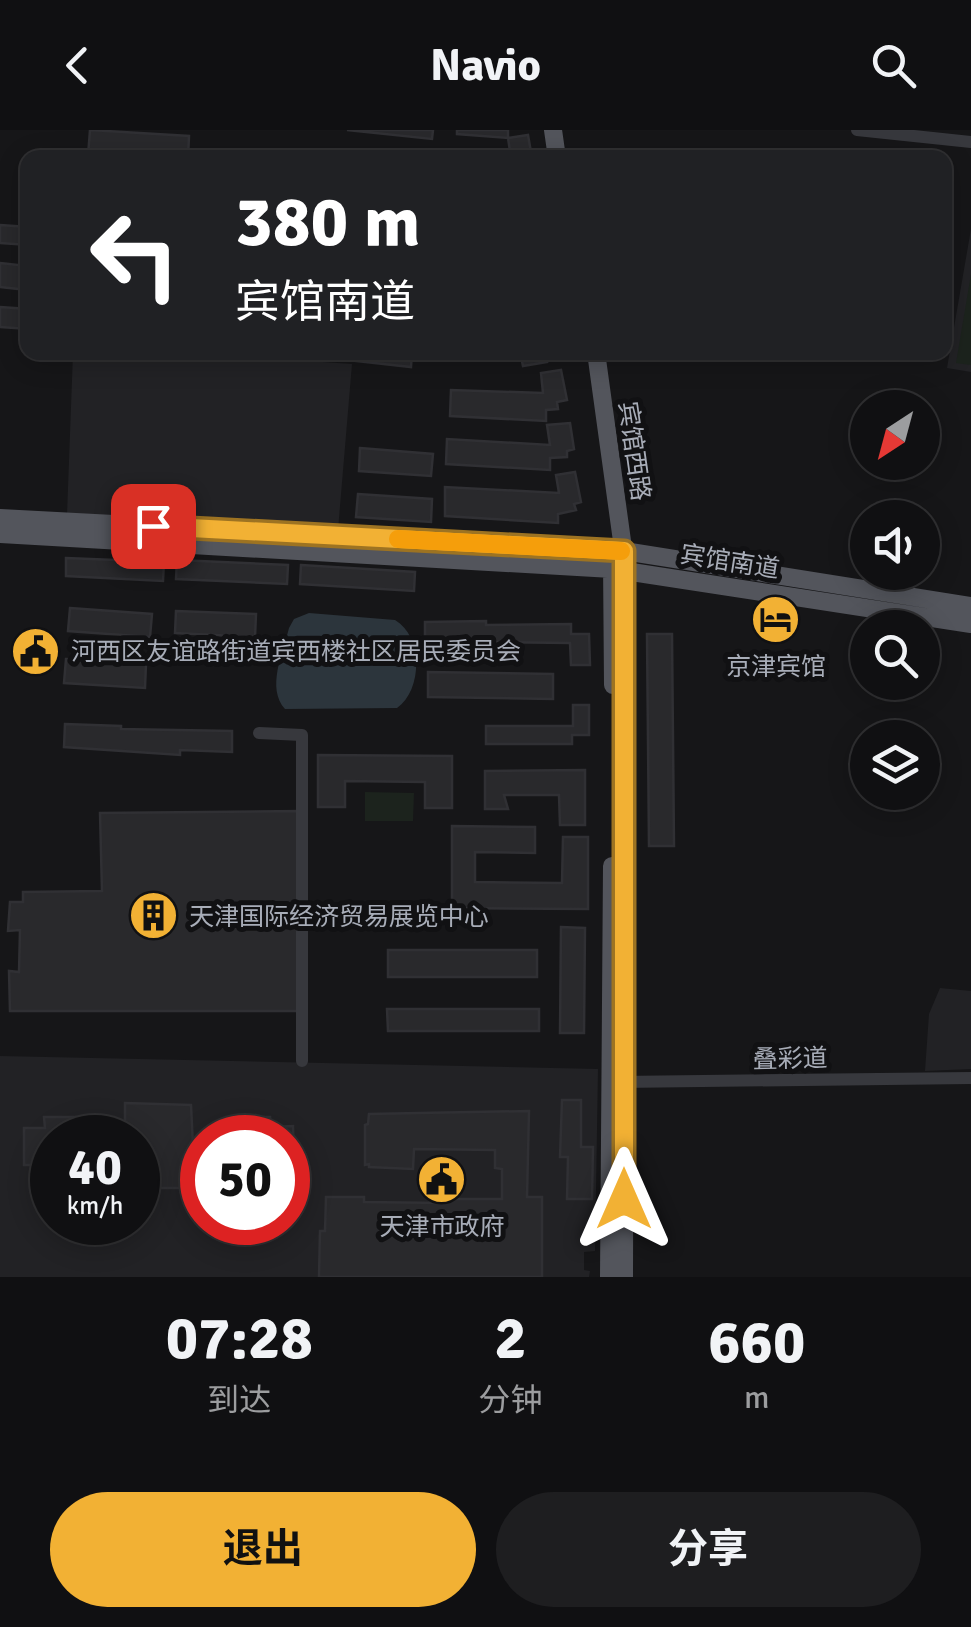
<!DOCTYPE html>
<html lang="zh">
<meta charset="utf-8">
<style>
body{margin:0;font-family:Signika,"Noto Sans SC",sans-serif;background:#1e1e20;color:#f1f3f6;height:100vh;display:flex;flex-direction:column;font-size:38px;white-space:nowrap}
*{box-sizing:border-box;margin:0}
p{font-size:32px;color:#9c9d9f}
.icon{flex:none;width:55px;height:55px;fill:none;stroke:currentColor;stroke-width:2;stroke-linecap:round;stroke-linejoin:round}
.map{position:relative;height:1147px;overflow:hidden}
.drawer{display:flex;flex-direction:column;background:#101012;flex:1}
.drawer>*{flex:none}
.guide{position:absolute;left:20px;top:20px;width:932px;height:210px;border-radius:20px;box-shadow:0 5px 25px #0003,0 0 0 2px #303032;background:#202124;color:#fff;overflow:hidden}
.needle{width:65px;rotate:216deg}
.fabs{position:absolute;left:850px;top:260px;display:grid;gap:20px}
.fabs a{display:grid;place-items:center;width:90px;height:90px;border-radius:50%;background:#101012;box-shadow:0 5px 25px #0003,0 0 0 2px #303032;font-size:50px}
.speed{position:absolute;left:30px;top:985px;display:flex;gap:20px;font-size:50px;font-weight:700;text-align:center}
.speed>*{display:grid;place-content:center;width:130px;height:130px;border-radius:50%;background:#101012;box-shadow:0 5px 25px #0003,0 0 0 2px #303032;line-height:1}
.speed small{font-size:25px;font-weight:400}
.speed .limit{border:15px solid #d22;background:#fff;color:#111}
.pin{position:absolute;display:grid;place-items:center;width:85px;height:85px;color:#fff;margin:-42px;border-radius:20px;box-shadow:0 5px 15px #0006}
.me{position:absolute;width:110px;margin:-55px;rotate:0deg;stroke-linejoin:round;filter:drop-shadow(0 0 8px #0008)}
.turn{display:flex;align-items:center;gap:35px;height:210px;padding:0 50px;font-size:45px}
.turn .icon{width:130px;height:130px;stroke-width:2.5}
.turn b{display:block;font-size:70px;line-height:85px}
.eta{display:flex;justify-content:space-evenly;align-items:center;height:170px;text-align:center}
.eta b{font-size:60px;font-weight:700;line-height:70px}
.button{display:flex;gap:20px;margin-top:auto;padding:20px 50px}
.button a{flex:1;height:115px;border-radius:60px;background:#f2b134;color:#111;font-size:40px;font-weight:700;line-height:115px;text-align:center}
.button a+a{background:#1e1e20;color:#f1f3f6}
header{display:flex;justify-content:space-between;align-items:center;height:130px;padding:0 50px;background:#101012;font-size:45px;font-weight:700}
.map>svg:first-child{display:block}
.built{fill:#222225;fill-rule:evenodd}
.green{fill:#1c231d}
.water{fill:#2c353c}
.building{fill:#29292c;stroke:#303034;stroke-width:2.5}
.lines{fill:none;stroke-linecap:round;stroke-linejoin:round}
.minor{stroke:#37383d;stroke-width:12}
.major{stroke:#53555c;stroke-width:18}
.route-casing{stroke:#9d7322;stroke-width:25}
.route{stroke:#f2b134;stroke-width:18}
.slow{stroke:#f59e0b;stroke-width:18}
.labels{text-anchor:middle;stroke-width:10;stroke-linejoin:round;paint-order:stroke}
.street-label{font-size:25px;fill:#a8adb8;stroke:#111113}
.poi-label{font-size:25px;fill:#a8adb8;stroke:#111113;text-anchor:start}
</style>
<header><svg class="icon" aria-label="back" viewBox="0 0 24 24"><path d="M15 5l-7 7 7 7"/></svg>Navio<svg class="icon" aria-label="search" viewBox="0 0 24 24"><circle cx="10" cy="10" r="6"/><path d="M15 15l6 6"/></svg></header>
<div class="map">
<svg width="971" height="1147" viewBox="0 0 971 1147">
<rect width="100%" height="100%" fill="#161618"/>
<path class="built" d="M971,99V242L947,238Z
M73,223H190L352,234L338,400L67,385Z
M940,858L971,861V939L925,941L929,884Z
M0,926L598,939L595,1121L584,1122V1140L590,1141L589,1147H0ZM52,1008H138V1092H52ZM202,1008H288V1092H202Z"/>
<path class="green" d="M971,144V235L956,233Z
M365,662L414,663L413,691H365Z"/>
<path class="water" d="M309,483L395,490C423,506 423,560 397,578L285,579C266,558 283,523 289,498L294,489Z"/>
<path class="building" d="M90,0L189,6L188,28L88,26Z
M347,0H433L432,9Z
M457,0H508V8L457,4Z
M528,5L532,28H511L508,8Z
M0,95L28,97V115L0,113Z
M0,133L28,136V160L0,157Z
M0,177L28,179V199L0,197Z
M213,222H275L274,229Z
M312,222H412L411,237L311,226Z
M520,222H545L547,232L523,236Z
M561,240L567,270L557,272L558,279L546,280V291L450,286L451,260L543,263L541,243Z
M570,293L574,319L567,321V327L550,328V340L446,334L447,309L550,315L547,295Z
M360,318L433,324L431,346L359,341Z
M575,342L581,372L574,374L576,380L558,384V393L445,386V357L559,363L556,345Z
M358,364L432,369L431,392L356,387Z
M66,428L164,432L163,451L66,446Z
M177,430L288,435L287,454L176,449Z
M301,435L415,442L414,461L300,454Z
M70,478L152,484L150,507L68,501Z
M176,481L256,484L255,507L175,503Z
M486,491V495L571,494V504H589L590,535H571L570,513L425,511V492Z
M647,504H672L674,716H649Z
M66,529L146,534L145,558L64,553Z
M428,542L553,544V569L428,567Z
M573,575H589V605H572V614H486V596H573Z
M65,594L121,596V599L232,601V622L180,620V625L64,617Z
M318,625L452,626V678H425V652L345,651V677H318Z
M585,640V695H560L559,665H504L508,679H485V641Z
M300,681L299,881H10L9,841L19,842L20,800L8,801L10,772H23V762L102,761L100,683Z
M452,696L535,697V723L475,722V752L562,753L563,707H588V779L452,778Z
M561,797L585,798L584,903H560Z
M388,820H537V847H388Z
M387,879H539V901H388Z
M562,970H581V1017H593L592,1069H567L568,1027H560Z
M125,973L191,975L193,1016L202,1015V1058H138V1008H125Z
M529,981L527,1067H542V1147H319L320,1101H325L326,1067H364V1072L443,1073V1069H502V1039L495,1038V1020L414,1019L413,1039L369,1037V1034L365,1035V995L368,994L369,984Z
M44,987H78L76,997L97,998V1008H52V1035H24V998H45Z
M236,987H270V997L293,996L294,1033H288V1008H222L223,998L236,999Z"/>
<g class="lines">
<path class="minor" d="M857,0L971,12
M259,603L302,605V931
M619,952L971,948"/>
<path class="major" d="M553,0L557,28
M596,222L626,440L624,1147
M0,388L624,421L971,476
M0,404L612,439L971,494
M612,431L613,555
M609,1147L612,736"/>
</g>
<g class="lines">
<defs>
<path id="route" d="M153,396L624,421V1069"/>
</defs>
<use href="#route" class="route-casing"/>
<use href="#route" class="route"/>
<path class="slow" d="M398,409L621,421"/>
</g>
<defs>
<symbol id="hotel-disc" viewBox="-11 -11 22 22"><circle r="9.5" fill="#f2b134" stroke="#111113"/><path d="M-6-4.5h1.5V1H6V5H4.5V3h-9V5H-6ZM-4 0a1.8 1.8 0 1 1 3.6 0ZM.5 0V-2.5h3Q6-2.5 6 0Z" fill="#111"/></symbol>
<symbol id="civic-disc" viewBox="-11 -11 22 22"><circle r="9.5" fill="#f2b134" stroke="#111113"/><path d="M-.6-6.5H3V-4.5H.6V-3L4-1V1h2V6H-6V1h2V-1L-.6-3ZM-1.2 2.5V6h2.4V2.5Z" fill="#111"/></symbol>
<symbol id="building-disc" viewBox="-11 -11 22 22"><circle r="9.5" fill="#f2b134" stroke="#111113"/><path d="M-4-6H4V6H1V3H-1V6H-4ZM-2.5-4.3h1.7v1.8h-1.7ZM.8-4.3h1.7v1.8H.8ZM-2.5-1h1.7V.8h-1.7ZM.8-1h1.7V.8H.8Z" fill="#111"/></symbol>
</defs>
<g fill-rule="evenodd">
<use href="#hotel-disc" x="748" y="462" width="55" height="55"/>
<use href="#civic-disc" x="8" y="494" width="55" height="55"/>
<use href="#building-disc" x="126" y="758" width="55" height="55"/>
<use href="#civic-disc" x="414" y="1022" width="55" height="55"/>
</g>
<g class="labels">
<g class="street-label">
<text transform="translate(635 321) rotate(82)" y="9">宾馆西路</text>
<text transform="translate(730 431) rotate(9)" y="9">宾馆南道</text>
<text transform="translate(790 928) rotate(-1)" y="9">叠彩道</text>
</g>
<g class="poi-label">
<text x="71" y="530">河西区友谊路街道宾西楼社区居民委员会</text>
<text x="776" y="545" text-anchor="middle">京津宾馆</text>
<text x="189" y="795">天津国际经济贸易展览中心</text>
<text x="442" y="1105" text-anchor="middle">天津市政府</text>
</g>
</g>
</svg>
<div class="fabs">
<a><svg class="needle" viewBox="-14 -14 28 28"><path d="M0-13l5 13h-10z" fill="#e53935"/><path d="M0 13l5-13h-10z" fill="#9c9d9f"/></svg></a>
<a><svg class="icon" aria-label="sound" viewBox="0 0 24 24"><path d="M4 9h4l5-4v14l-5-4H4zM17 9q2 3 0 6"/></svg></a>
<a><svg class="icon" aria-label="search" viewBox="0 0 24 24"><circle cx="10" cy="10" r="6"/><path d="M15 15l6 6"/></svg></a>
<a><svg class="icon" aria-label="layers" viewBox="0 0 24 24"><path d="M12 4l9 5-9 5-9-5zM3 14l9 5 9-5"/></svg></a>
</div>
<div class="speed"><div>40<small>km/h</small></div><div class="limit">50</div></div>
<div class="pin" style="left:153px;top:396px;background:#d93025"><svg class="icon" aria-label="arrive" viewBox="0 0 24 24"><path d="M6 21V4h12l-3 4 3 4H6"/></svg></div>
<svg class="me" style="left:624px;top:1069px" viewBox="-20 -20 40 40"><path d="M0-17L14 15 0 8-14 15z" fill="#f2b134" stroke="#fff" stroke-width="4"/></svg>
<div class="guide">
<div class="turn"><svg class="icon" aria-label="left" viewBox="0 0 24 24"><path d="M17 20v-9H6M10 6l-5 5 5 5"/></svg><div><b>380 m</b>宾馆南道</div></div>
</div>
</div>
<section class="drawer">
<div class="eta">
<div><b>07:28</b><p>到达</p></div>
<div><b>2</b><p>分钟</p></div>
<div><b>660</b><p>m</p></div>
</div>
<div class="button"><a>退出</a><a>分享</a></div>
</section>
